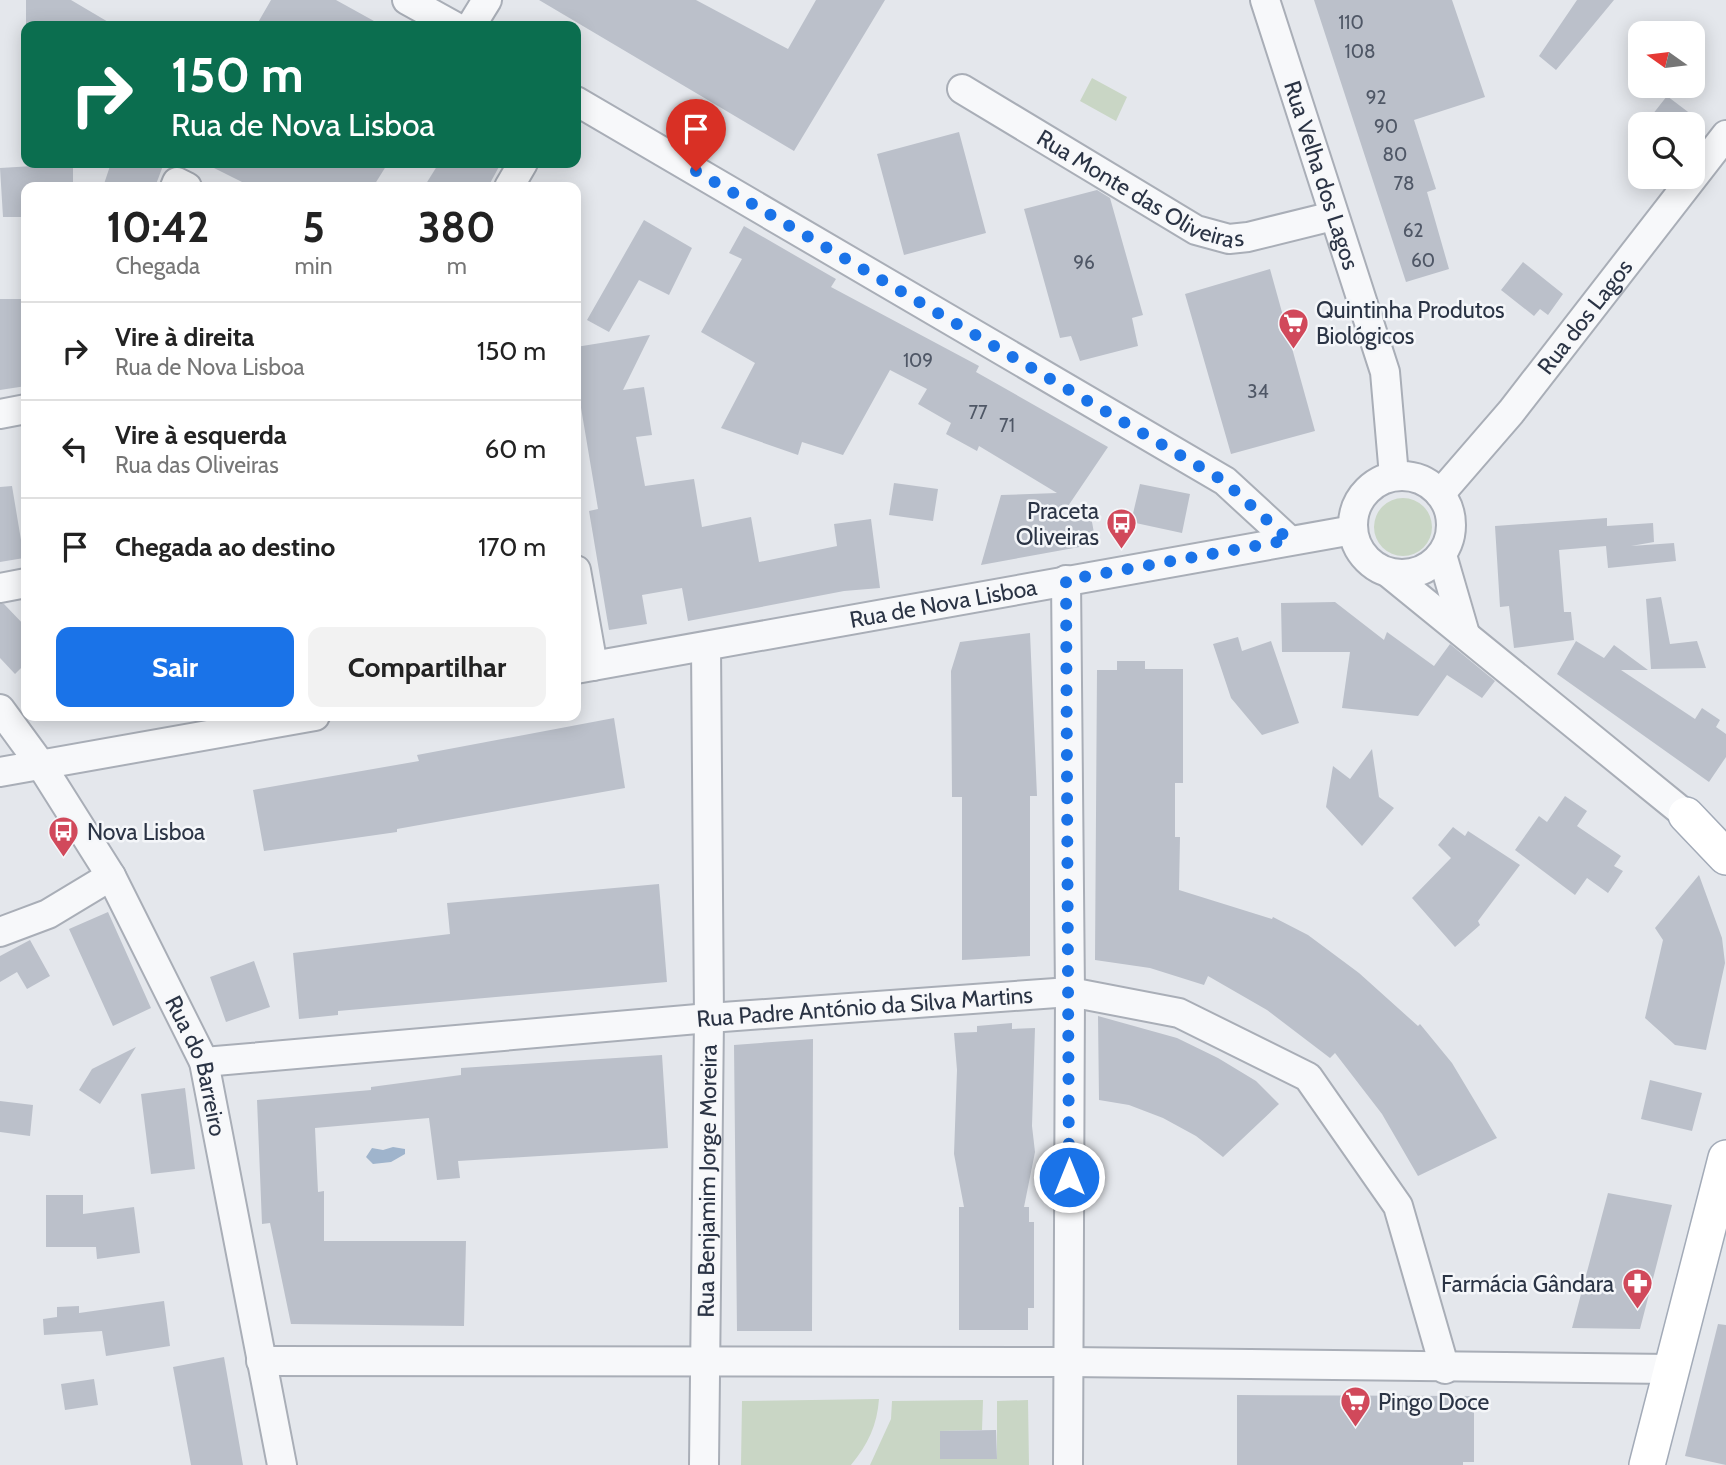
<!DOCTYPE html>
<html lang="pt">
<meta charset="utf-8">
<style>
body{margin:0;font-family:Cabin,sans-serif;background:#f2f2f2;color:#222;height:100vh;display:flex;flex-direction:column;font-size:26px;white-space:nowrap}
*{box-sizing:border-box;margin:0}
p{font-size:23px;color:#767676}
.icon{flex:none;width:38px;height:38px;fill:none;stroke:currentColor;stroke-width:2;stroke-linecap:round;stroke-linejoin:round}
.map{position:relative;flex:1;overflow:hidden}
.side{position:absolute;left:21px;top:182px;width:560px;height:539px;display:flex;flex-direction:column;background:#fff;border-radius:14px;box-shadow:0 4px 18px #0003}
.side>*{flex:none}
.hud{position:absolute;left:21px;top:21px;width:560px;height:147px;border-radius:14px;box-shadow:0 4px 18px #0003;background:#0b6e4f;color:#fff;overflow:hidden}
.needle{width:46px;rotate:284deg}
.controls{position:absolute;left:1628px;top:21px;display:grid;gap:14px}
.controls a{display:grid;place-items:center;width:77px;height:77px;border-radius:14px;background:#fff;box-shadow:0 4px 18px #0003;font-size:35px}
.pin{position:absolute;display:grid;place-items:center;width:60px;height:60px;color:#fff;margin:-72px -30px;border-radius:50% 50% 50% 0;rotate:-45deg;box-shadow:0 0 7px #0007}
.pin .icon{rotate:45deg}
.me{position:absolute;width:77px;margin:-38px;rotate:0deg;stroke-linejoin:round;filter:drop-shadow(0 0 5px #0008)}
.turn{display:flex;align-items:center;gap:24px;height:147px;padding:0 35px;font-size:32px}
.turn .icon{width:91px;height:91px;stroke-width:2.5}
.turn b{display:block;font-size:49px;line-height:60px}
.eta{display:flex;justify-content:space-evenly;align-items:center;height:119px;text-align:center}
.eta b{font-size:42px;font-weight:700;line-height:49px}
.primary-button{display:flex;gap:14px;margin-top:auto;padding:14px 35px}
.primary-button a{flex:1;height:80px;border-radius:14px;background:#1a73e8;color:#fff;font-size:28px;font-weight:700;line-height:80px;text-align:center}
.primary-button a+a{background:#f2f2f2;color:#222}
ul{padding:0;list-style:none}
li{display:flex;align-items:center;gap:21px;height:98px;padding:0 35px;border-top:2px solid #e0e0e0}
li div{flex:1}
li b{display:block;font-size:26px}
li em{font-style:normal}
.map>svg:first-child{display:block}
.green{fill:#c9d6c5}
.water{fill:#9fb4cc}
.building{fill:#bbc0ca}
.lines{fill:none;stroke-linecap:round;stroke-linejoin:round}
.minor-casing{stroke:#a9aeb7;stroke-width:32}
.major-casing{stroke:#a3abb8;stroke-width:38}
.minor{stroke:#f7f8fa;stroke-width:28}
.major{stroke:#fff;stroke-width:35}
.route{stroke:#1a73e8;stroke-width:12;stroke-dasharray:0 21.6}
.labels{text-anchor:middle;stroke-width:5;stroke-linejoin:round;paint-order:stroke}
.number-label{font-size:19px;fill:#4f5766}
.street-label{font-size:23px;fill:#2b3445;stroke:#f4f6f9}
.poi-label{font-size:23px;fill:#2b3445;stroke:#f4f6f9;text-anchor:start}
</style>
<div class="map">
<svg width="1726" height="1465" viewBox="0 0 1726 1465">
<rect width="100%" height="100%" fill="#e4e7ec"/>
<path class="green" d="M1092,78L1127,97L1116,121L1080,101Z
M1374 527a29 29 0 1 1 58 0a29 29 0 1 1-58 0Z
M879,1399C877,1426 868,1444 851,1465H741L742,1401Z
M983,1400L982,1430L940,1431V1458H997V1401L1028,1400L1029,1465H870L891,1419L892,1401Z"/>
<path class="water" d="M393,1147L405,1149V1154L391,1162L373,1164L366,1157L372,1148L383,1150Z"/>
<path class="building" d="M26,0H71L115,26H26Z
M271,0H336L383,26H256Z
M539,0H696L788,49L816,0H885L794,151Z
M1314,0H1452L1485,97L1414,120L1436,189L1427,192L1449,269L1406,282Z
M1577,0H1614L1556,70L1539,56Z
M1667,96L1704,124H1645Z
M959,132L986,233L904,255L877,154Z
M33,163H73V187H26V217H3L0,168L33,166Z
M111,163H164L155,187H103Z
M204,163H388L373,187H252Z
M439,163H501L488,187H424Z
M1097,190L1110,198L1143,315L1132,318L1138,346L1080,361L1071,336L1060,338L1024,209Z
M644,220L692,248L669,295L639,280L609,332L587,320Z
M744,226L836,279L831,287L979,366L976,372L1108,447L1062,515L1090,511L1096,544L981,565L1001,495L1057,493L979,446L977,451L946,434L951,423L918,404L927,389L890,370L843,455L802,442L798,455L721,428L755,363L701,332L742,259L729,253Z
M1523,262L1563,294L1548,315L1540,309L1534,316L1501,290Z
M1270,269L1315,431L1231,454L1185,294Z
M0,299H26V386L0,390Z
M650,335L623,390L644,387L652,435L636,437L645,486L694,479L702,527L751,517L759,562L837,546L834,524L871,519L880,588L844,591L688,621L682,588L642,595L647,624L609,630L589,511L598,509L576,378V347Z
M894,483L938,489L933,521L889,515Z
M1140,484L1190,494L1182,533L1131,522Z
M12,486L24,558L0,562V487Z
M1607,518V526L1653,523L1654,542L1631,546L1674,543L1676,561L1608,568L1606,546L1559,550L1564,612H1571L1574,640L1514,648L1509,606L1500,607L1495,526Z
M1661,597L1670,644L1697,641L1706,668L1651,669L1646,599Z
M1335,602L1384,640L1387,632L1434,666L1450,644L1495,681L1482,698L1447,675L1418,716L1342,708L1350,652H1282L1281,603Z
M0,604H4L26,627V663L15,674L0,658Z
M1030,633L1037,796H1030V956L962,960V797H952L951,671L960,642Z
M1238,637L1242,651L1271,641L1299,723L1262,735L1231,698L1213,644Z
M1576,641L1604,658L1614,645L1648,670H1621L1695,719L1702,708L1720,720L1716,727L1726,734V757L1709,782L1557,674Z
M1117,661H1145V669H1183V783H1175V837H1180L1179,890L1272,919L1273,917L1308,935L1359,973L1418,1026L1420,1024L1452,1063L1497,1138L1418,1176L1382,1114L1335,1053L1330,1058L1267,1010L1208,976L1204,985L1150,968L1095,960L1097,670H1117Z
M614,718L625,788L397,829V832L264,851L253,790L419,761L417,755Z
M1372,749L1379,797L1394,808L1362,846L1326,807L1333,766L1350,779Z
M1565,796L1587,811L1577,826L1621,856L1614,866L1623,871L1608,893L1587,878L1575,895L1515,850L1539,816L1547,822Z
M1453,827L1465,836L1468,831L1520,865L1478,921L1480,925L1455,947L1412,898L1451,858L1438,845Z
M1699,875L1722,938L1725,963L1706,1050L1675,1045L1645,1018L1663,940L1655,928Z
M659,884L667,982L338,1011V1015L299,1019L293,953L450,934L447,903Z
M108,912L151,1008L113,1026L69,929Z
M30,940L50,976L27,989L17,972L0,982V956Z
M254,961L270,1007L226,1022L210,977Z
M1098,1016L1177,1038L1218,1058L1256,1081L1279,1104L1223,1157L1196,1136L1163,1118L1129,1105L1099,1100Z
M1012,1023V1029L1035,1028L1032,1126L1035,1152L1024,1207H1029V1222H1034V1308H1028V1330H959V1207H964L954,1154L957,1070L954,1033L977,1032V1026Z
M813,1039L812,1331H737L734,1045Z
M136,1047L100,1104L79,1090L92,1069Z
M662,1055L668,1148L458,1161L460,1178L437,1180L429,1118L315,1128L318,1192L324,1191V1241H466L464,1326L291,1324L270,1223L262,1224L257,1100L371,1090V1087L461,1075V1068Z
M1650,1080L1702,1093L1692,1131L1641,1119Z
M185,1088L195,1169L151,1174L141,1094Z
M0,1101L33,1105L30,1136L0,1132Z
M1608,1193L1672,1205L1640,1329L1572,1328Z
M46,1195H83V1214L134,1207L140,1253L97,1259L96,1247H46Z
M164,1301L170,1346L106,1356L102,1331L44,1335L43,1319L57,1317V1307L79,1306V1313Z
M1718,1324L1726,1325V1465L1685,1456Z
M224,1357L243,1465H191L173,1367Z
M94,1379L98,1405L65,1410L61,1384Z
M1237,1395L1474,1396V1462H1463V1465H1237Z
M996,1430L997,1459H940V1431Z"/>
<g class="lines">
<defs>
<g id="minor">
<path d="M407,0L454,26"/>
<path id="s1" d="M1265,0L1385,372L1394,476"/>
<path d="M471,26L487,0"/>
<path id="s2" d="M962,89L1196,230L1229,239L1248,237L1333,216"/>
<path d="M576,101L1225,481L1289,540"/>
<path d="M175,187L177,182L187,187"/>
<path d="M509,187L523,163"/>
<path d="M0,414L26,409"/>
<circle cx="1402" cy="525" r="49"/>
<path id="s3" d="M1440,494L1511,412L1726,135"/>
<path d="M1442,555L1465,634"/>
<path d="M576,570L593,666"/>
<path d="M1390,574L1686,815"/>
<path d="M1066,580L1070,992L1068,1465"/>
<path d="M0,588L26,583"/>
<path id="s4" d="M576,669L1353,530"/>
<path id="s5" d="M0,709L41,765L111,876L204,1062L282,1465"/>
<path d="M0,772L315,716"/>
<path d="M0,932L48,914L111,876"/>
<path id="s6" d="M204,1062L709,1018L1070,992L1179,1013L1308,1077L1398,1206L1445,1369"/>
<path d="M261,1361L1068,1362L1670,1369"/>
<path id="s7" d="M704,1465L709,1018L706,647"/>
</g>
<path id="major" d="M1686,815L1726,857
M1647,1465L1726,1158"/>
</defs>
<use href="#minor" class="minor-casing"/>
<use href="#major" class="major-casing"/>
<use href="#minor" class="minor"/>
<use href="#major" class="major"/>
</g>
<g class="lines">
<path class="route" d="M696,171L1224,481L1289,540L1066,580L1069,1177"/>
</g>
<defs>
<symbol id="supermarket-pin" viewBox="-11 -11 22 30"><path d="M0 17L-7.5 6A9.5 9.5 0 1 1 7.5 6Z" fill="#d1495b" stroke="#f4f6f9"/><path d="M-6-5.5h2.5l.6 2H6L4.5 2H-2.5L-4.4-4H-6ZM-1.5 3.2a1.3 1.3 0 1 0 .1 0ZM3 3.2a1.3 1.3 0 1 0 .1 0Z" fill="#fff"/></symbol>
<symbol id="bus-pin" viewBox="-11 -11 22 30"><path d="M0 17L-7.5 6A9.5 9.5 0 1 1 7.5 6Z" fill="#d1495b" stroke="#f4f6f9"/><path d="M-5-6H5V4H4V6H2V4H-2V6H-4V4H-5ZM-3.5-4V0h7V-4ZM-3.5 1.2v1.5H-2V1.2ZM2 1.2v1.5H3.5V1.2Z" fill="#fff"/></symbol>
<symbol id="pharmacy-pin" viewBox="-11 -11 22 30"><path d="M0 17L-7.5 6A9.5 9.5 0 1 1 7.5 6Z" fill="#d1495b" stroke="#f4f6f9"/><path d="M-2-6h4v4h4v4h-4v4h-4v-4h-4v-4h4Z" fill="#fff"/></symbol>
</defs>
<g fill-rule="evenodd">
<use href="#supermarket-pin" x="1276" y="306" width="35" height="47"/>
<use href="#bus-pin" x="1104" y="506" width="35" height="47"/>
<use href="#bus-pin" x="46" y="814" width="35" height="47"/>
<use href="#pharmacy-pin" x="1620" y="1266" width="35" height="47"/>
<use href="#supermarket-pin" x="1338" y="1384" width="35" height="47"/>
</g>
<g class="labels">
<g class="number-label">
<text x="1351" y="29">110</text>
<text x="1360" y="58">108</text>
<text x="1376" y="104">92</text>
<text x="1386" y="133">90</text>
<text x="1395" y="161">80</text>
<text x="1404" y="190">78</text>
<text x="1413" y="237">62</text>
<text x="1423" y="267">60</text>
<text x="1084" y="269">96</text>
<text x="918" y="367">109</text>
<text x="1258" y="398">34</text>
<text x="978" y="419">77</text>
<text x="1007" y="432">71</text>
</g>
<g class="street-label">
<text dy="8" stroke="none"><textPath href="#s1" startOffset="184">Rua Velha dos Lagos</textPath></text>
<text dy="8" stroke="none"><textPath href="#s2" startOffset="206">Rua Monte das Oliveiras</textPath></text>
<text dy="8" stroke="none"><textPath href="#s3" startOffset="229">Rua dos Lagos</textPath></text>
<text dy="8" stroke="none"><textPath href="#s4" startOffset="373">Rua de Nova Lisboa</textPath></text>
<text dy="8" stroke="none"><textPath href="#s6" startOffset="663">Rua Padre António da Silva Martins</textPath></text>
<text dy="8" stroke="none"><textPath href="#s5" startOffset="410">Rua do Barreiro</textPath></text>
<text dy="8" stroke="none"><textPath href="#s7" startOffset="284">Rua Benjamim Jorge Moreira</textPath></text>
</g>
<g class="poi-label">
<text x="1316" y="318">Quintinha Produtos<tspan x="1316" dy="26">Biológicos</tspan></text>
<text x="1099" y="519" text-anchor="end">Praceta<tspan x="1099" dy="26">Oliveiras</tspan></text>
<text x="87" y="840">Nova Lisboa</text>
<text x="1614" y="1292" text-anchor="end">Farmácia Gândara</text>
<text x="1378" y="1410">Pingo Doce</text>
</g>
</g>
</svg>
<div class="controls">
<a><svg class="needle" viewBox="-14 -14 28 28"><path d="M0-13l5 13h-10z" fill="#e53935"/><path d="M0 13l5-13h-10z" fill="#767676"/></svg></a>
<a><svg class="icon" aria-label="search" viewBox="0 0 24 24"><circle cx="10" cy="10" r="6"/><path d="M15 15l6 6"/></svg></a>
</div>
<div class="pin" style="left:696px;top:171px;background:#d93025"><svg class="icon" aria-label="arrive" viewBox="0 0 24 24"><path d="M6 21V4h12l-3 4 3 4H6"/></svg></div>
<svg class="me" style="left:1069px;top:1177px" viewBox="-20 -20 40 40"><circle r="17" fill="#1a73e8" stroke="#fff" stroke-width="3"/><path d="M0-11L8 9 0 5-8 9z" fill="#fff"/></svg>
<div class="hud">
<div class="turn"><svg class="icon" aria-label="right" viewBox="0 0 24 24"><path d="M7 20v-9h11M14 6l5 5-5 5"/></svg><div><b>150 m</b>Rua de Nova Lisboa</div></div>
</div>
<section class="side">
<div class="eta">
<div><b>10:42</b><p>Chegada</p></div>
<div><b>5</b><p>min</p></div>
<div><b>380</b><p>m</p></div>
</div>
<ul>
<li><svg class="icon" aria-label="right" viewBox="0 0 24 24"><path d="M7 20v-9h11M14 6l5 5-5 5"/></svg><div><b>Vire à direita</b><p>Rua de Nova Lisboa</p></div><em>150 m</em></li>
<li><svg class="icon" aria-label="left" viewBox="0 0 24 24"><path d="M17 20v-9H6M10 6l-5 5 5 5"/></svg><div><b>Vire à esquerda</b><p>Rua das Oliveiras</p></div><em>60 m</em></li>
<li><svg class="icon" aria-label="arrive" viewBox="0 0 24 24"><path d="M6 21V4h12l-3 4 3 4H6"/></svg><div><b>Chegada ao destino</b></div><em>170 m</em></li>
</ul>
<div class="primary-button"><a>Sair</a><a>Compartilhar</a></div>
</section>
</div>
